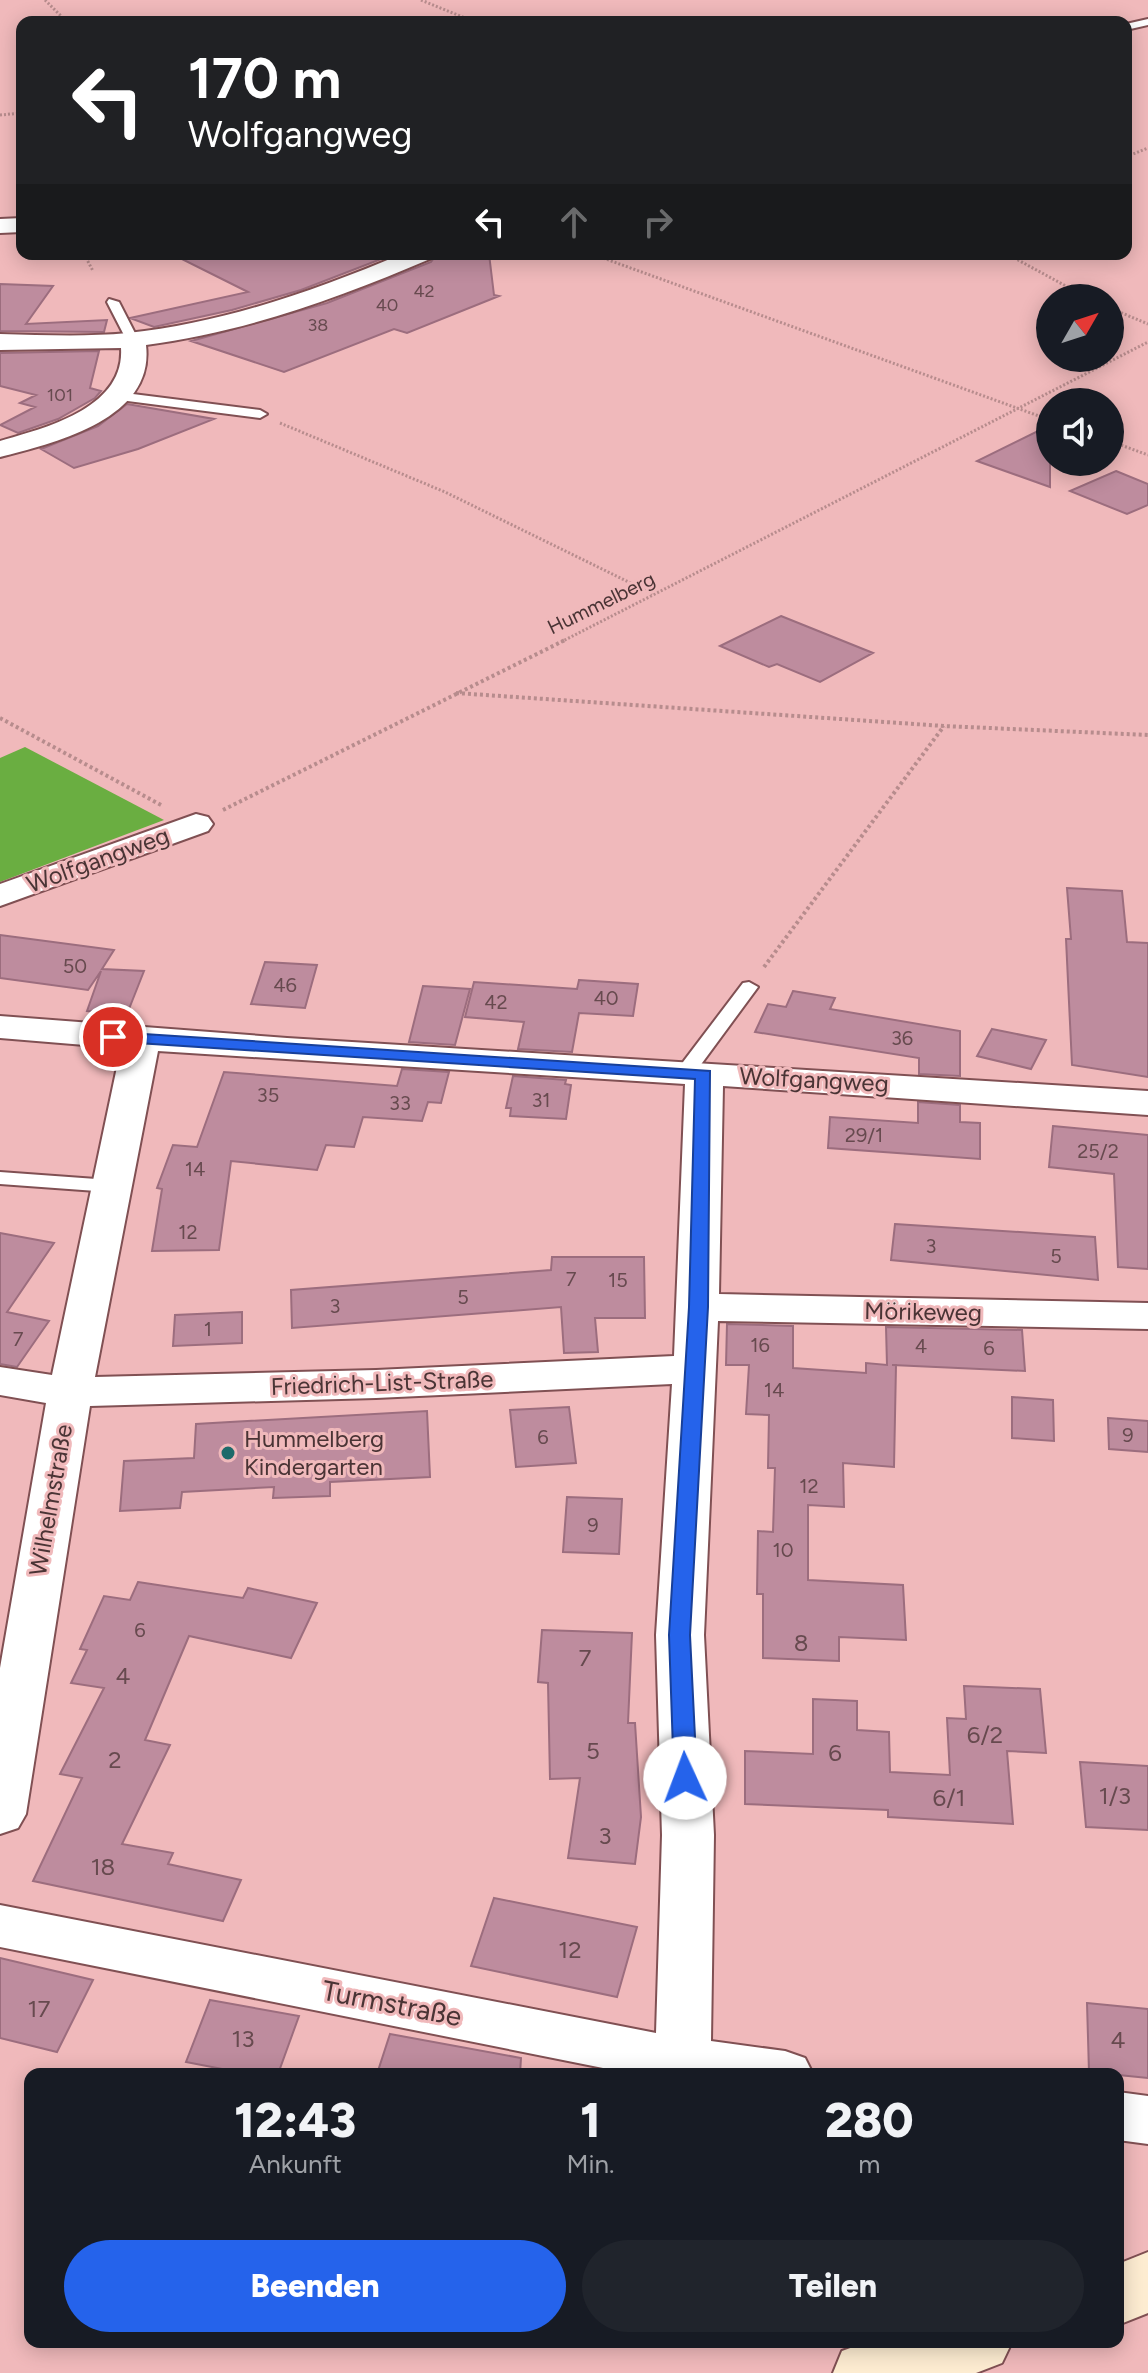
<!DOCTYPE html>
<html lang="de">
<meta charset="utf-8">
<style>
body{margin:0;font-family:Figtree,sans-serif;background:#20242c;color:#f1f3f6;height:100vh;display:flex;flex-direction:column;font-size:30px;white-space:nowrap}
*{box-sizing:border-box;margin:0}
p{font-size:26px;color:#9ea1a6}
.icon{flex:none;width:44px;height:44px;fill:none;stroke:currentColor;stroke-width:2;stroke-linecap:round;stroke-linejoin:round}
.map{position:relative;flex:1;overflow:hidden}
.details{position:absolute;left:24px;top:2068px;width:1100px;height:280px;display:flex;flex-direction:column;background:#171b24;border-radius:16px;box-shadow:0 4px 20px #0003}
.details>*{flex:none}
.guide{position:absolute;left:16px;top:16px;width:1116px;height:244px;border-radius:16px;box-shadow:0 4px 20px #0003;background:#202124;color:#fff;overflow:hidden}
.needle{width:52px;rotate:51deg}
.tools{position:absolute;left:1036px;top:284px;display:grid;gap:16px}
.tools a{display:grid;place-items:center;width:88px;height:88px;border-radius:50%;background:#171b24;box-shadow:0 4px 20px #0003;font-size:40px}
.pin{position:absolute;display:grid;place-items:center;width:68px;height:68px;color:#fff;margin:-34px;border:4px solid #fff;border-radius:50%;box-shadow:0 2px 8px #0007}
.me{position:absolute;width:88px;margin:-44px;rotate:358deg;stroke-linejoin:round;filter:drop-shadow(0 0 6px #0008)}
.turn{display:flex;align-items:center;gap:28px;height:168px;padding:0 40px;font-size:36px}
.turn .icon{width:104px;height:104px;stroke-width:2.5}
.turn b{display:block;font-size:56px;line-height:68px}
.lanes{display:flex;align-items:center;height:76px;padding:0 40px;background:#0003;justify-content:center;gap:40px;direction:ltr}
.lanes .off{opacity:.35}
.eta{display:flex;justify-content:space-evenly;align-items:center;height:136px;text-align:center}
.eta b{font-size:48px;font-weight:800;line-height:56px}
.cta{display:flex;gap:16px;margin-top:auto;padding:16px 40px}
.cta a{flex:1;height:92px;border-radius:48px;background:#2563eb;color:#fff;font-size:32px;font-weight:800;line-height:92px;text-align:center}
.cta a+a{background:#20242c;color:#f1f3f6}
.map>svg:first-child{display:block}
.green{fill:#6aae41}
.building{fill:#be8c9e;stroke:#9c6d7e;stroke-width:2}
.lines{fill:none;stroke-linecap:round;stroke-linejoin:round}
.lane-casing{stroke:#805053;stroke-width:4}
.street-casing{stroke:#805053;stroke-width:4}
.secondary-casing{stroke:#805053;stroke-width:4}
.path-far1{stroke:#b78c8d;stroke-width:3;stroke-dasharray:2 2;stroke-linecap:butt}
.path{stroke:#b78c8d;stroke-width:4;stroke-dasharray:3 3;stroke-linecap:butt}
.lane{fill:#fff;fill-rule:evenodd}
.street{fill:#fff;fill-rule:evenodd}
.secondary{fill:#fdecd1;fill-rule:evenodd}
.route{fill:#2563eb;stroke:#184099;stroke-width:2}
.poi-dot{fill:#1d6a6a;stroke:#f0b9bb;stroke-width:3}
.labels{text-anchor:middle;stroke-width:6;stroke-linejoin:round;paint-order:stroke}
.far-number-label{font-size:18px;fill:#674a4f}
.far-street-label{font-size:20px;fill:#4a3435;stroke:#f0b9bb}
.number-label{font-size:20px;fill:#674a4f}
.street-label{font-size:24px;fill:#4a3435;stroke:#f0b9bb}
.poi-label{font-size:24px;fill:#4a3435;stroke:#f0b9bb;text-anchor:start}
.near-number-label{font-size:24px;fill:#674a4f}
.near-street-label{font-size:28px;fill:#4a3435;stroke:#f0b9bb}
</style>
<div class="map">
<svg width="1148" height="2373" viewBox="0 0 1148 2373">
<rect width="100%" height="100%" fill="#f0b9bb"/>
<path class="green" d="M25,747L164,820L0,882V758Z"/>
<path class="building" d="M172,254H394L301,290L232,310L154,327L130,318L248,292Z
M437,254H489L494,295L499,296L407,333L394,329L284,372L191,341L327,303L431,262Z
M0,284L53,286L26,324L107,320L104,332L0,331Z
M99,351L90,388L101,391L95,398L58,419L18,433L0,425L35,407L20,403L36,395L0,386V353Z
M127,404L214,419L138,449L74,468L41,449L98,426Z
M1050,425V487L977,461Z
M1116,471L1148,484V505L1127,514L1070,491Z
M781,616L873,653L820,682L777,664L769,667L720,646Z
M1067,888L1122,891L1127,942L1148,943V1077L1072,1065L1066,939H1071Z
M0,935L114,950L102,969L144,971L127,1014L87,1011L101,971L88,990L0,978Z
M265,962L317,965L305,1008L251,1004Z
M579,980L638,984L633,1016L579,1013L572,1052L518,1049L524,1022L465,1017L474,982L577,989Z
M423,986L470,989L455,1045L409,1042Z
M793,991L835,998L830,1009L960,1031V1076L919,1074V1058L755,1032L768,1004L786,1007Z
M992,1029L1046,1040L1031,1069L977,1056Z
M402,1069L449,1072L441,1103L428,1102L422,1121L363,1117L354,1147L326,1145L317,1170L231,1161L219,1250L152,1251L162,1189L157,1188L173,1145L197,1147L224,1072L397,1086Z
M513,1076L566,1080L565,1084L571,1085L566,1119L510,1116L511,1108H506Z
M918,1102L960,1105V1122L980,1123V1159L828,1148L830,1117L918,1123Z
M1053,1126L1148,1135V1269L1118,1267L1114,1174L1049,1167Z
M895,1224L1095,1237L1098,1280L891,1260Z
M0,1233L54,1243L7,1312L49,1321L17,1367L0,1364Z
M552,1257H644L645,1318H595L598,1352L564,1353L561,1307L292,1328L291,1290L551,1270Z
M242,1312V1343L173,1346L175,1315Z
M727,1324L793,1326V1368L866,1373V1363L887,1365L886,1327L1022,1330L1025,1371L892,1365H896L894,1467L843,1463L844,1507L808,1505V1580L903,1585L906,1640L839,1637V1661L763,1658V1594H757L758,1531L773,1532L775,1468H768L769,1415L746,1414L749,1365H726Z
M1012,1397L1053,1400L1054,1441L1012,1438Z
M569,1407L576,1463L516,1467L510,1410Z
M427,1411L430,1477L330,1482V1496L273,1498L274,1487L182,1492L180,1508L120,1511L124,1461L194,1458L196,1424Z
M1108,1418L1148,1421V1452L1109,1449Z
M567,1497L622,1499L619,1554L563,1552Z
M138,1582L243,1598L248,1588L317,1603L291,1658L189,1636L145,1740L170,1745L122,1844L173,1853L168,1864L241,1880L223,1921L33,1881L82,1778L60,1774L104,1688L71,1683L87,1650L80,1649L104,1596L130,1600Z
M542,1630L632,1633L628,1723H635L641,1817L635,1864L568,1858L580,1778L550,1779L548,1683L538,1682Z
M964,1686L1040,1689L1046,1753L1007,1751L1013,1824L888,1817V1810L745,1804V1751L813,1754V1699L857,1701V1730L889,1732L890,1772L950,1775L947,1718L966,1719Z
M1080,1762L1148,1766V1830L1086,1827Z
M494,1898L637,1927L617,1997L471,1966Z
M0,1958L93,1980L57,2052L0,2038Z
M210,2000L299,2016L278,2074H248L186,2062Z
M1087,2003L1148,2009V2078L1089,2072Z
M390,2034L521,2058L520,2074H377Z"/>
<g class="lines">
<defs>
<path id="lane" d="M1148,19V25L1126,30V24Z
M109,299L119,302L138,339L136,342L126,339L107,302Z
M117,392L260,410L267,414L260,418L112,399V393Z
M749,982L758,987L691,1078H677L674,1074L677,1070L743,983Z
M0,1172L110,1180L120,1186L110,1192L0,1184Z"/>
<path id="street" d="M22,218V232L0,233V219Z
M402,254H434L430,259C339,298 245,332 146,345C155,419 55,443 0,457V441C46,428 125,408 121,348L0,350V334C43,335 85,337 128,333C223,323 314,291 402,254Z
M196,814L208,817L213,824L208,831L0,906V884Z
M0,1016L287,1038L1148,1091V1115L723,1086L719,1294L1148,1303V1329L718,1321L704,1635L714,1835L711,2041L785,2051L805,2058L813,2074H633L0,1947V1905L656,2033L662,1835L656,1635L672,1384L376,1398L90,1406L26,1814L18,1828L0,1834V1668L46,1403L0,1395V1367L52,1375L121,1048L0,1038ZM158,1051L685,1084L674,1356L376,1370L95,1377Z
M1118,2092L1148,2096V2144L1118,2140Z"/>
<path id="secondary" d="M1148,2252V2313L1118,2325V2264Z
M867,2342H1012L1002,2363L976,2373H833L842,2351Z"/>
</defs>
<use href="#lane" class="lane-casing"/>
<use href="#street" class="street-casing"/>
<use href="#secondary" class="secondary-casing"/>
<path class="path-far1" d="M45,0L67,22
M421,0L475,22
M0,115L22,113
M1126,157L1148,148
M84,254L93,271
M592,254L1050,420
M1007,254L1088,298
M1110,308L1148,324
M280,423L445,492L653,594
M1110,441L1148,455
M561,642L1148,342"/>
<path class="path" d="M456,693L944,726L1148,735
M0,718L161,805
M223,810L565,640
M764,967L944,726"/>
<use href="#lane" class="lane"/>
<use href="#street" class="street"/>
<use href="#secondary" class="secondary"/>
</g>
<path class="route" d="M113,1032L710,1071L708,1307L690,1635L697,1778L694,1784H677L674,1778L669,1635L689,1307L695,1079L107,1041V1034Z"/>
<circle class="poi-dot" cx="228" cy="1453" r="8"/>
<g class="labels">
<g class="far-number-label">
<text x="424" y="297">42</text>
<text x="387" y="311">40</text>
<text x="318" y="331">38</text>
<text x="60" y="401">101</text>
</g>
<g class="far-street-label">
<text transform="translate(601 603) rotate(-26)" y="7">Hummelberg</text>
</g>
<g class="number-label">
<text x="75" y="973">50</text>
<text x="285" y="992">46</text>
<text x="606" y="1005">40</text>
<text x="496" y="1009">42</text>
<text x="902" y="1045">36</text>
<text x="268" y="1102">35</text>
<text x="541" y="1107">31</text>
<text x="400" y="1110">33</text>
<text x="864" y="1142">29/1</text>
<text x="1098" y="1158">25/2</text>
<text x="195" y="1176">14</text>
<text x="188" y="1239">12</text>
<text x="931" y="1253">3</text>
<text x="1056" y="1263">5</text>
<text x="571" y="1286">7</text>
<text x="618" y="1287">15</text>
<text x="463" y="1304">5</text>
<text x="335" y="1313">3</text>
<text x="208" y="1336">1</text>
<text x="18" y="1346">7</text>
<text x="760" y="1352">16</text>
<text x="921" y="1353">4</text>
<text x="989" y="1355">6</text>
<text x="774" y="1397">14</text>
<text x="1128" y="1442">9</text>
<text x="543" y="1444">6</text>
<text x="809" y="1493">12</text>
<text x="593" y="1532">9</text>
<text x="783" y="1557">10</text>
<text x="140" y="1637">6</text>
</g>
<g class="street-label">
<text transform="translate(98 860) rotate(-20)" y="8">Wolfgangweg</text>
<text transform="translate(814 1080) rotate(3)" y="8">Wolfgangweg</text>
<text transform="translate(923 1312) rotate(1)" y="8">Mörikeweg</text>
<text transform="translate(382 1383) rotate(-2)" y="8">Friedrich-List-Straße</text>
<text transform="translate(51 1500) rotate(-80)" y="8">Wilhelmstraße</text>
</g>
<g class="poi-label">
<text x="244" y="1447">Hummelberg<tspan x="244" dy="28">Kindergarten</tspan></text>
</g>
<g class="near-number-label">
<text x="801" y="1651">8</text>
<text x="585" y="1666">7</text>
<text x="123" y="1684">4</text>
<text x="985" y="1743">6/2</text>
<text x="593" y="1759">5</text>
<text x="835" y="1761">6</text>
<text x="115" y="1768">2</text>
<text x="1115" y="1804">1/3</text>
<text x="949" y="1806">6/1</text>
<text x="605" y="1844">3</text>
<text x="103" y="1875">18</text>
<text x="570" y="1958">12</text>
<text x="39" y="2017">17</text>
<text x="243" y="2047">13</text>
<text x="1118" y="2048">4</text>
</g>
<g class="near-street-label">
<text transform="translate(392 2003) rotate(11)" y="10">Turmstraße</text>
</g>
</g>
</svg>
<div class="tools">
<a><svg class="needle" viewBox="-14 -14 28 28"><path d="M0-13l5 13h-10z" fill="#e53935"/><path d="M0 13l5-13h-10z" fill="#9ea1a6"/></svg></a>
<a><svg class="icon" aria-label="sound" viewBox="0 0 24 24"><path d="M4 9h4l5-4v14l-5-4H4zM17 9q2 3 0 6"/></svg></a>
</div>
<div class="pin" style="left:113px;top:1037px;background:#d93025"><svg class="icon" aria-label="arrive" viewBox="0 0 24 24"><path d="M6 21V4h12l-3 4 3 4H6"/></svg></div>
<svg class="me" style="left:685px;top:1778px" viewBox="-20 -20 40 40"><circle r="19" fill="#fff"/><path d="M0-13L10 11 0 6-10 11z" fill="#2563eb"/></svg>
<div class="guide">
<div class="turn"><svg class="icon" aria-label="left" viewBox="0 0 24 24"><path d="M17 20v-9H6M10 6l-5 5 5 5"/></svg><div><b>170 m</b>Wolfgangweg</div></div>
<div class="lanes"><svg class="icon" aria-label="left" viewBox="0 0 24 24"><path d="M17 20v-9H6M10 6l-5 5 5 5"/></svg><svg class="icon off" aria-label="ahead" viewBox="0 0 24 24"><path d="M12 20V5M6 11l6-6 6 6"/></svg><svg class="icon off" aria-label="right" viewBox="0 0 24 24"><path d="M7 20v-9h11M14 6l5 5-5 5"/></svg></div>
</div>
<section class="details">
<div class="eta">
<div><b>12:43</b><p>Ankunft</p></div>
<div><b>1</b><p>Min.</p></div>
<div><b>280</b><p>m</p></div>
</div>
<div class="cta"><a>Beenden</a><a>Teilen</a></div>
</section>
</div>
